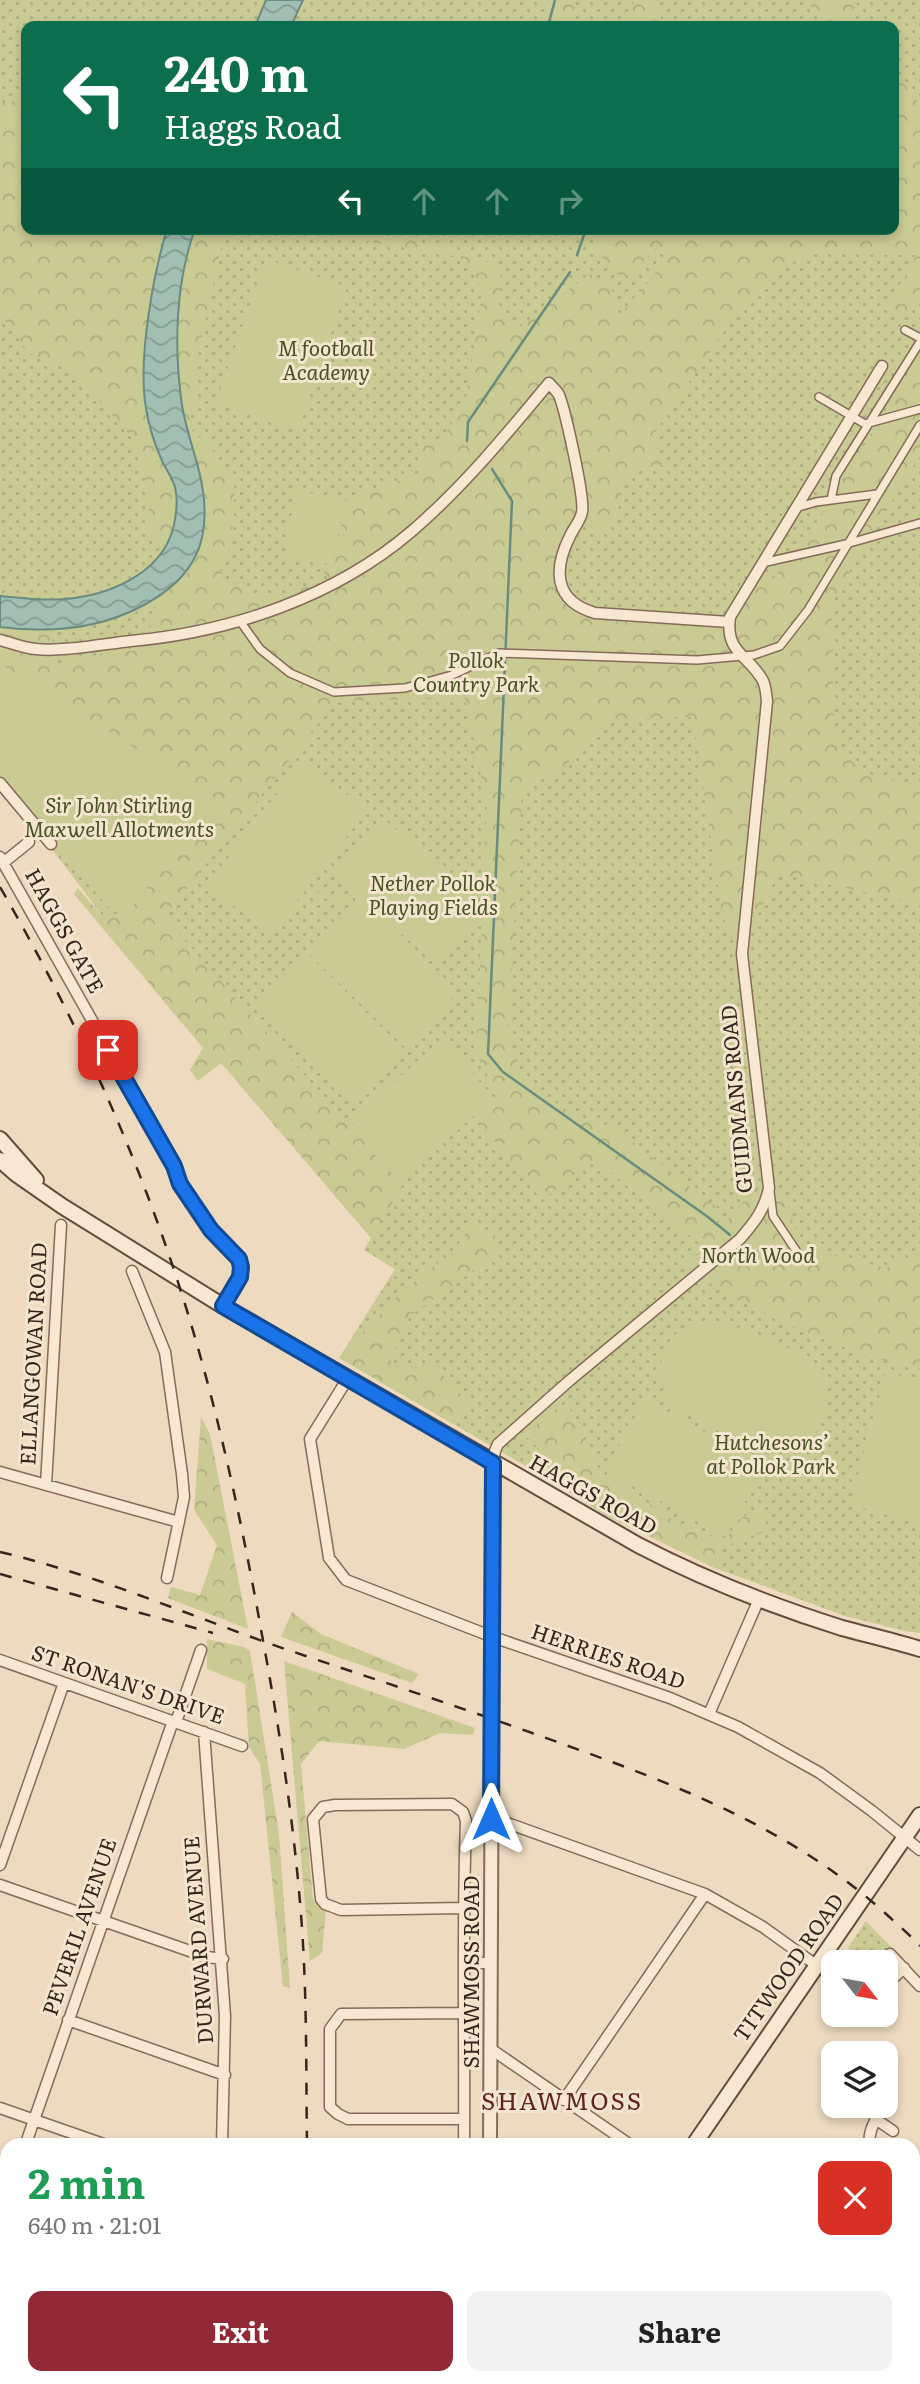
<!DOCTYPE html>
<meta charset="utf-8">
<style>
body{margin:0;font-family:Literata,serif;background:#f2f2f2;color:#222;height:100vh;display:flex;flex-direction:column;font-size:26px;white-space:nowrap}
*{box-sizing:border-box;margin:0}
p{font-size:23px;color:#767676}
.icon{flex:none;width:38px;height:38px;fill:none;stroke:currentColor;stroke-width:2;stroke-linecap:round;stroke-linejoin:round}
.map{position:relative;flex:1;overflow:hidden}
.drawer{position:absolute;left:0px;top:2138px;width:920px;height:247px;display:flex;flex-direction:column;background:#fff;border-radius:21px 21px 0 0;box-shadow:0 4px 10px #0003}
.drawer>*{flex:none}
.hud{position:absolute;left:21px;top:21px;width:878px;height:214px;border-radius:14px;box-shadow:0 4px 10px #0003;background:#0b6e4f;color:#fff;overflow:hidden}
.needle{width:46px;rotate:121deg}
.fabs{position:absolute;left:821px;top:1950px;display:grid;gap:14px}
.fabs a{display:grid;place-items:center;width:77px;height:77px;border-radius:14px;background:#fff;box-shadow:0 4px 10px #0003;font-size:35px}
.pin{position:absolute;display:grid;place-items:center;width:60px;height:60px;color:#fff;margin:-30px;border-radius:14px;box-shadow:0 4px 10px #0006}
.me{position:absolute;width:77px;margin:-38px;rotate:0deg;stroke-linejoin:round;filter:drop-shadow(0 0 5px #0008)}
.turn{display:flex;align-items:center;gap:24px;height:147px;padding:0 28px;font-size:32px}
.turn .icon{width:91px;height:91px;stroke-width:2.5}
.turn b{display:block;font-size:49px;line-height:60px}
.lanes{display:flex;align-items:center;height:66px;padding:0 28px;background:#0003;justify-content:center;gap:35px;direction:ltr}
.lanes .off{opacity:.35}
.round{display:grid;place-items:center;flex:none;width:74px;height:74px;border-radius:14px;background:#f2f2f2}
.head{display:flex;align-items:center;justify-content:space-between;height:119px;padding:0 28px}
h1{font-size:42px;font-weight:700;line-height:52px;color:#1e9e55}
.primary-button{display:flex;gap:14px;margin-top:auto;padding:14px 28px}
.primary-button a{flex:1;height:80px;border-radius:14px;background:#922936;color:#fff;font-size:28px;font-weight:700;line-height:80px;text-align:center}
.primary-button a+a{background:#f2f2f2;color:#222}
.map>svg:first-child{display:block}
.grass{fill:url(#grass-dots);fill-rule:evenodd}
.forest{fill:url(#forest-crowns)}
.garden{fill:#caca94}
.water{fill:url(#water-waves);stroke:#6a8c80;stroke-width:2}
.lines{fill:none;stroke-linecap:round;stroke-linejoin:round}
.stream{stroke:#6a8c80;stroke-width:2.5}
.pedestrian-casing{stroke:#856b58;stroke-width:10}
.minor-casing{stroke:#856b58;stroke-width:13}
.tertiary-casing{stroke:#856b58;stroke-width:16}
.secondary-casing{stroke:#664c3b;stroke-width:18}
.pedestrian{stroke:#f8e8d2;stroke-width:7}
.minor{stroke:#f8e8d2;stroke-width:10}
.tertiary{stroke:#f8e8d2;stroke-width:12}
.secondary{stroke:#f8e8d2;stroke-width:14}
.rail{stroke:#35251c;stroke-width:2.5;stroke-dasharray:12 12;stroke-linecap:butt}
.route-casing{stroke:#114b97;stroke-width:18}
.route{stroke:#1a73e8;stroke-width:12}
.labels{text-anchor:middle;stroke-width:6;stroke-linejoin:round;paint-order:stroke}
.park-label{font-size:21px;font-style:italic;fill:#4a5123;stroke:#f4e5cf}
.street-label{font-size:21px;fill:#35251c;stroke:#f4e5cf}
.quarter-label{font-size:24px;letter-spacing:2px;fill:#60231d;stroke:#f4e5cf}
</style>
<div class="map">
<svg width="920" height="2384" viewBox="0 0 920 2384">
<defs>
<pattern id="grass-dots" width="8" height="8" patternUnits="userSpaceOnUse" patternTransform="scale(1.75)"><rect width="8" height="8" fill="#caca94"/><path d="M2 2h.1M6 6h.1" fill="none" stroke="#aead7f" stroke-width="1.8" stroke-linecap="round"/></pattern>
<pattern id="forest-crowns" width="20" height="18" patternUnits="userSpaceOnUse" patternTransform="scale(1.75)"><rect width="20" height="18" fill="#caca94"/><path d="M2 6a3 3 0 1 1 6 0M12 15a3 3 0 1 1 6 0" fill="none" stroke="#aead7f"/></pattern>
<pattern id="water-waves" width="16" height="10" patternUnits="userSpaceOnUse" patternTransform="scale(1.75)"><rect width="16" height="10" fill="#a2bfb3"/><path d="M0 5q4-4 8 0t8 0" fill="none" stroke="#859b91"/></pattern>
</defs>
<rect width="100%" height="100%" fill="#eddabf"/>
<path class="grass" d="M0,0H920V1633L905,1631L845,1616L715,1568L605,1515L531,1469L339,1358L395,1269L364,1250L371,1238L142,969L35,826L0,785ZM26,26H894V229H26Z
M866,1921L892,1948L880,1962H868L848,1948Z
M0,2170L7,2173V2378H51L50,2384H0Z"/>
<path class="forest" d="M549,0H577L569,26H543Z
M638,0H654L662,6C663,16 662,18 654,23L655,26H632L631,16L633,3Z
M812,0H859L850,15L859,26H826L810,6Z
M894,71L920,105V292L905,318L900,319L887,307L888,303L912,265L916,255C890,255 865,255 840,254C831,254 821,251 813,253C799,254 763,284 750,294L652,436L665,465L647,467L624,479L617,513L606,530L596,533L590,526L574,517L561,544L554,570L556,582L568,604L574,610L587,616L606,621L723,628L734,625V617L759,572L774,579L784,561L795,559L920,354V455L832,601L834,726L845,755L863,772L920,788V905L778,873L744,944H734L722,913L693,717L613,719L575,751L566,765L522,791L508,1032L525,1083L581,1119L612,1126L721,1211L712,1238L756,1187L784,1194L796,1231L815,1254L837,1256L886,1268L920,1252V1369L869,1357L781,1322L682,1268L710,1240L687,1235L595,1159L542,1200L479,1122L498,1094L476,1054L487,805L465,698L336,701L164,917L402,1185L372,1239L221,1063L198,1081L190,1070L203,1048L74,894L78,888L101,915L127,913L215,802L0,665V629L52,631L54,672H61V668L72,667V658L139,650L154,619V601C167,592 181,583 190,570C225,517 187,448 181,393C175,340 178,280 196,229H225L194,376V406L189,413L194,437L205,438L234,481V515L228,553L220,560L221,575C264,604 268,603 315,582L323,593L335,584L318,566L333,567L346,500L422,472L417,448L444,437L466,397L482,293L476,276L460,257L295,229H353L455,249L499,267L503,289L497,308L517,329L589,274L612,284L615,319C624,309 666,266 665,255C664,252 660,248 658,246L631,275C612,278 617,270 606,260C603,257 599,256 595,253L594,229H894Z
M26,98V229H167C152,278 139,349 145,400C150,453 196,496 164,549L151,540L149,535L148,492L139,454L132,438L74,370L30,354L0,314V104Z
M470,1226L495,1233V1255L410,1316L390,1361L410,1371L430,1361L468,1403L455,1425L339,1358L396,1297L436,1264L449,1259Z
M567,1403L600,1471L678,1523L718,1539H727C737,1521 739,1514 762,1512L766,1523L764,1532L724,1547L715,1568L606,1515L531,1469L541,1450L525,1436L546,1416Z
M201,1417L210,1434L248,1629L168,1598L171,1587L200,1595L217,1545L194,1510Z
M292,1612L321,1634L419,1674L412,1683L281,1637Z
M207,1639L244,1647L250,1651L279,1834L290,1988L283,1986L260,1764L249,1747L245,1684L207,1669Z
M284,1661L475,1728L473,1735L440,1733L404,1749L319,1741L301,1764L313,1900L326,1910L322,1953L310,1961Z"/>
<path class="garden" d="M266,259L347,287L298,430L216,402Z
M296,491L345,499L332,565L284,557Z
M0,664L221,802L122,914L109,908L0,781Z
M303,760L367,810L271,935L207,885Z
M384,819L488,910L438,966L335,875Z
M309,890L353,898V903L357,900L455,995L405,1047L307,952L353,904L308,895Z
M304,953L403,1048L353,1100L254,1004Z
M442,1039L494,1098L402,1179L350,1121Z
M703,1321C708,1322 714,1321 719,1322C735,1325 802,1352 812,1362C843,1393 822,1453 777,1453C749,1453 723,1433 699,1420C691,1416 681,1413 675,1408C655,1389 656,1354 675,1335C683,1328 693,1325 703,1321Z
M886,1372L920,1381V1523L850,1505Z
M645,1399L765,1465L726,1537L605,1471Z"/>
<path class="water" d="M266,0H303L291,26H255Z
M167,229H195C176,281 174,343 181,398C184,425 194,449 200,475C214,538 197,578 140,607C96,630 48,633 0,627V596C21,598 43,601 64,599C107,596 160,575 173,529C176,517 178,500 175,487C173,479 167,471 163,463C154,444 148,424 145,402C139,354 153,276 167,229Z"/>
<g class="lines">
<path class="stream" d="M548,26L555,0
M577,255L586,229
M467,441L468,422L570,272
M492,469L512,501L488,1054L503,1072L708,1217L730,1235"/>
<defs>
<path id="pedestrian" d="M905,330L920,338
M819,397L865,424L920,409
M831,500L836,476L920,342
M795,508L816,502L877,494
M762,563L846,544L920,523
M240,621L260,649L290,673L334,692L405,688L452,675L499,653L697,660L754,655L780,646L808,610L920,425
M770,1192L773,1216L797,1252"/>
<path id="minor" d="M0,640C12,643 24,648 36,649C61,652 104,644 131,641C231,632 335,597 412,531C463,487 506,435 549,383C552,387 557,391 559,395C565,410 585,498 582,512C581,520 573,529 570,536C553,570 554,601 595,613L729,622
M0,783L51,844
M0,857L174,1166C182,1189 196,1209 210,1228C219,1240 239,1250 241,1266C243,1280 230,1294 223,1306
M3,863L29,842
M132,1271L165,1352L182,1474L184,1497L167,1578
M348,1378L310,1439L329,1558L346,1580L493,1637L670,1698L738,1727L820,1773L872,1811L920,1850
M493,1463L495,1451L498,1444L569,1381L740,1239C754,1223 765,1209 769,1188L742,954L767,701C766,694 766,685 762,679C747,654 725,652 730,617L882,366
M0,1472L179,1522
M46,1485L61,1225
M0,1660L242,1746
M709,1714L759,1599
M176,1722L201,1650
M204,1732L225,2016L222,2146
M491,1819L510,1824L705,1894L763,1927L816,1965
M0,1865L64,1683
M0,1885L207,1957L223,1959
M463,1908L341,1910L325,1904L321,1899L313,1819L323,1807L335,1805L452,1804L463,1812L466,1821C462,1929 465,2037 464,2146
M890,1954L920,1986
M465,1963H490
M888,1983L904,1968
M68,2020L225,2075
M491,2049L632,2146
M564,2100L705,1894
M0,2108L109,2146
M464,2119H348L338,2114L330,2107V2029L341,2014L464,2013
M877,2120L893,2131
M25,2146L173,1721
M870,2146C867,2131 877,2119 882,2105
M914,2185L920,2189
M914,2339L920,2344
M731,2378L739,2384
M110,2384L111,2378
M212,2384L213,2378
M268,2384V2378
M689,2384L693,2378"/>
<path id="tertiary" d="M490,2146L493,1463
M497,2378L507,2384
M479,2384L482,2378"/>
<path id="secondary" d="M0,1139L36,1180
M0,1160L16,1174L62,1206L223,1306L638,1545C703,1579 772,1606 842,1628C868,1635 894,1641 920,1649
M693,2146L920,1815
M530,2384L534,2378"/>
</defs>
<use href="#pedestrian" class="pedestrian-casing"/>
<use href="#minor" class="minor-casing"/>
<use href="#tertiary" class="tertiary-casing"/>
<use href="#secondary" class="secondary-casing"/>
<use href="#pedestrian" class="pedestrian"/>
<use href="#minor" class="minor"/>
<use href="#tertiary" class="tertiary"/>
<use href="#secondary" class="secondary"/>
<path class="rail" d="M0,887C76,1018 139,1157 184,1301C218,1410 242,1523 262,1635C280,1732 295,1829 302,1928C307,2001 306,2073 307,2146
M0,1552C98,1575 190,1616 285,1649C377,1680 469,1710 560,1743C677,1785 792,1829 885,1913C897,1924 909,1934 920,1946
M0,1574L213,1633
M305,2378V2384"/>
</g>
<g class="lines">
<defs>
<path id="route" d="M108,1050L174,1166L180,1184L211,1230L239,1259L241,1267L240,1277L223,1306L493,1463L491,1819"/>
</defs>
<use href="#route" class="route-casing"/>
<use href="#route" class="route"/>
</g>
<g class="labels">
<g class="park-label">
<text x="326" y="356">M football<tspan x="326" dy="24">Academy</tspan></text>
<text x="476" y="668">Pollok<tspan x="476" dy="24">Country Park</tspan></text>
<text x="119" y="813">Sir John Stirling<tspan x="119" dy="24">Maxwell Allotments</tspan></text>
<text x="433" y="891">Nether Pollok<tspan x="433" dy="24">Playing Fields</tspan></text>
<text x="758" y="1263">North Wood</text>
<text x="771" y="1450">Hutchesons’<tspan x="771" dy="24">at Pollok Park</tspan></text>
</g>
<g class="street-label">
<text transform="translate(64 931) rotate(61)" y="7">HAGGS GATE</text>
<text transform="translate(737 1099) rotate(-95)" y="7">GUIDMANS ROAD</text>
<text transform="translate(34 1354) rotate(-87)" y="7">ELLANGOWAN ROAD</text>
<text transform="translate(593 1495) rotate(29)" y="7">HAGGS ROAD</text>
<text transform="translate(608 1657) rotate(19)" y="7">HERRIES ROAD</text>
<text transform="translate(128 1685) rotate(19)" y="7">ST RONAN'S DRIVE</text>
<text transform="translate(80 1927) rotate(-71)" y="7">PEVERIL AVENUE</text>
<text transform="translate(199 1940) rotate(-94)" y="7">DURWARD AVENUE</text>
<text transform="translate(789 1968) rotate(-55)" y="7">TITWOOD ROAD</text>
<text transform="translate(472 1972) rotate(-90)" y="7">SHAWMOSS ROAD</text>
</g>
<g class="quarter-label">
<text x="562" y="2110">SHAWMOSS</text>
</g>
</g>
</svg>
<div class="fabs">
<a><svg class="needle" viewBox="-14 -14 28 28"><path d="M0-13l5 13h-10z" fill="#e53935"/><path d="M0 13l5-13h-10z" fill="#767676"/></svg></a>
<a><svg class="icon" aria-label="layers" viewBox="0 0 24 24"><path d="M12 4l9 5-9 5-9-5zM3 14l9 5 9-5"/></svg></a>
</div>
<div class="pin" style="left:108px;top:1050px;background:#d93025"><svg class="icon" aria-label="arrive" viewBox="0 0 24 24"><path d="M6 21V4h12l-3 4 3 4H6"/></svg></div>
<svg class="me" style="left:491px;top:1819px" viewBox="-20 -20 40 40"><path d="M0-17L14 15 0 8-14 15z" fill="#1a73e8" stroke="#fff" stroke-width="4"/></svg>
<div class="hud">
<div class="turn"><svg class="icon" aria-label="left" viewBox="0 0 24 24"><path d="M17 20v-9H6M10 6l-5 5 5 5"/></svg><div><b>240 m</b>Haggs Road</div></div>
<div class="lanes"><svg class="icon" aria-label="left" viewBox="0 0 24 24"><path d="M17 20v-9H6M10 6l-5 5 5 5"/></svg><svg class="icon off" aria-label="ahead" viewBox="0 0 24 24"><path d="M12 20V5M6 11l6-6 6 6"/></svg><svg class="icon off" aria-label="ahead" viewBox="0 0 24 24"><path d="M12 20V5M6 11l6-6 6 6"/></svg><svg class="icon off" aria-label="right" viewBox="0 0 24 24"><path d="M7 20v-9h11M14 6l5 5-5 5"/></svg></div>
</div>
<section class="drawer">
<div class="head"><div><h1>2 min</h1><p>640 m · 21:01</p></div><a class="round" style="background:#d93025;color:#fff"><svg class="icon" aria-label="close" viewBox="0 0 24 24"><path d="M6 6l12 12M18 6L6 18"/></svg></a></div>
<div class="primary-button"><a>Exit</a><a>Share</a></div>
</section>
</div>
